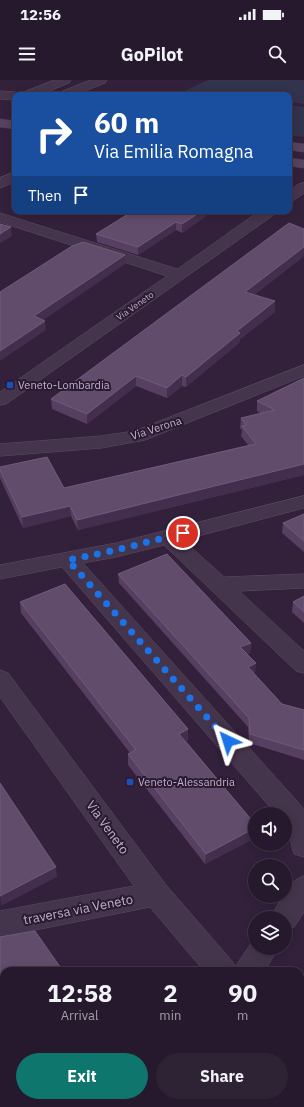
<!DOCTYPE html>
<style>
body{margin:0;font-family:"IBM Plex Sans",sans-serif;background:#2e2235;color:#f1f3f6;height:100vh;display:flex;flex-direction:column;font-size:15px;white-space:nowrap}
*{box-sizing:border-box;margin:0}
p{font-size:13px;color:#a4a0aa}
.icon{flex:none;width:22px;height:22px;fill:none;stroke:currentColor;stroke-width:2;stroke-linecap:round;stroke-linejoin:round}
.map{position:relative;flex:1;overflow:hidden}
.panel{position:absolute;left:0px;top:887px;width:304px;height:140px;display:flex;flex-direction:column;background:#26192d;border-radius:12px 12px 0 0;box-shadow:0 2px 10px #0003,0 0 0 1px #423849}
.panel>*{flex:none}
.hud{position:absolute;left:12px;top:12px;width:280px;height:122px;border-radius:8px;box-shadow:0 2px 10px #0003,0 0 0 1px #423849;background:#1a4fa0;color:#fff;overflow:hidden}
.tools{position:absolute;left:248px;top:727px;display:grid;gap:8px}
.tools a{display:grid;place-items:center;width:44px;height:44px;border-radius:50%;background:#26192d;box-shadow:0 2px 10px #0003,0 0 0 1px #423849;font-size:20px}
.pin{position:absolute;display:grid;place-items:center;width:34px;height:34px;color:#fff;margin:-17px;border:2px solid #fff;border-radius:50%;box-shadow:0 1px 4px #0007}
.me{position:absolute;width:44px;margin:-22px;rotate:319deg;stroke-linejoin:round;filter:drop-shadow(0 0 3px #0008)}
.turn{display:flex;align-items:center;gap:14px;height:84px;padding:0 16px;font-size:18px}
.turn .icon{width:52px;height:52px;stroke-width:2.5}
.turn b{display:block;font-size:28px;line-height:34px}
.then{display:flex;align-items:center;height:38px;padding:0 16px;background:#0003;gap:8px;font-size:15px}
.eta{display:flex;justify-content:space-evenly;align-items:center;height:68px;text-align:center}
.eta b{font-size:24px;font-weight:800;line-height:28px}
.action{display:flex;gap:8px;margin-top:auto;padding:8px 16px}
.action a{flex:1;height:46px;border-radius:24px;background:#0f766e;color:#fff;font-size:16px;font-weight:800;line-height:46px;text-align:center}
.action a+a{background:#2e2235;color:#f1f3f6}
.status{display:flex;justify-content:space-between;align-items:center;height:28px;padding:0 20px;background:#26192d;direction:ltr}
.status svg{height:11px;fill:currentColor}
header{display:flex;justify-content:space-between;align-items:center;height:52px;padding:0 16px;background:#26192d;font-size:18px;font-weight:800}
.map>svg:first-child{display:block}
.green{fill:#32334c}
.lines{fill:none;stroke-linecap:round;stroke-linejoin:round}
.street-casing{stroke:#5d4d64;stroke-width:1}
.secondary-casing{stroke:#4e3e55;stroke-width:1}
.street{fill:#45354c;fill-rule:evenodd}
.secondary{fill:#574260;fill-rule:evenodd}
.wall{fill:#563f60}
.shaded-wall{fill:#432e4d}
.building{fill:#624c6b;stroke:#705b7a}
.route{stroke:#1a73e8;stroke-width:7;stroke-dasharray:0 12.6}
.transit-dot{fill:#1a4fb4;stroke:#2a1a31;stroke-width:1.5}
.labels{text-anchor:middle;stroke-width:4;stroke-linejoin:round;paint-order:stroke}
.far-street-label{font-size:9px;fill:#c1b0c8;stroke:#2a1a31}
.poi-label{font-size:11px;fill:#c1b0c8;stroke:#2a1a31;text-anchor:start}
.street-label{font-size:11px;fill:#c1b0c8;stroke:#2a1a31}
.near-street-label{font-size:13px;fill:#c1b0c8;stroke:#2a1a31}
</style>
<div class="status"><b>12:56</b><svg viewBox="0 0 49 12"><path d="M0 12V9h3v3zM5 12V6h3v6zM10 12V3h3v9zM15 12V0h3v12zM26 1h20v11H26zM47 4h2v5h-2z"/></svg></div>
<header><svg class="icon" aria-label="menu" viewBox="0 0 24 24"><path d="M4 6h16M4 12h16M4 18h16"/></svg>GoPilot<svg class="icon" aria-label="search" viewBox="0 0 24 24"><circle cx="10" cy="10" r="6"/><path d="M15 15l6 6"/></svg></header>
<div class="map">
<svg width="304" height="1027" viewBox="0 0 304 1027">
<rect width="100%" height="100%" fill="#33213c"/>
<path class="green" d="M208,0H304V24L289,22V15H228L201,12L198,15H176Z
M289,25L304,27V57L289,55Z"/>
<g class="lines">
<defs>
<path id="street" d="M55,0H71L69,3L39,15H22L24,12Z
M91,0H107L105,3L75,15H59L61,12Z
M0,11L15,12L20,15H15V20L0,19Z
M15,92V102L0,108V98Z
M304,103V113L294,120L289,121V111L299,104Z
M260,131H277L275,134L6,324L0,325V312L167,196L0,142V133L177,189Z
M304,285V296L145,360L101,368L0,376V364L101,356L134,351Z
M304,416V428L183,460L224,497L304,494V508L239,511L304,571V593L296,591L164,465L116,477L83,483L304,729V777L294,774C290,764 292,752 285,744V734H276L62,487L0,499V485L116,463Z
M0,590L8,593L166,805L232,881L235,887L254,859L255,858V868H278L265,891H204L150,827L0,857V831L134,806L0,617Z
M304,796V832L294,847L285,850V838H270L283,816H285C286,806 295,799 304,796Z
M300,937L304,939V970L300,968Z
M4,1009V1023H25L23,1027H0V1011Z
M147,1023H179L181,1027H149Z"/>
<path id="secondary" d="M0,39L15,41V49L0,47Z
M289,62L304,64V72L289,70Z
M289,78L304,80V88L289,86Z"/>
</defs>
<use href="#street" class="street-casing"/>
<use href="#secondary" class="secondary-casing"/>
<use href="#street" class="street"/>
<use href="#secondary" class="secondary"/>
</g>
<path class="wall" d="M126,131H208L206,136L182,153L176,150L138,175L97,162L96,154L130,133Z
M304,176L254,215L275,232L240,259L239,263L186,307L182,306L167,318L136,306L87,344L52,329L51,319Z
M304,298V395L78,450L71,436L23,448L0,398V387L64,408L248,365L241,356L242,350L240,348L241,338L260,333L257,331V321Z
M304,434V472L282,453L283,443Z
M118,494L251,563L250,573L247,574L255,593L254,594L282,624L304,630V680L249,663L248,647L119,503Z
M304,516V543L292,532L293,522Z
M20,522L188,649V660L186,661L255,744V758L205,784L128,685V674L130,673L21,533Z"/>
<path class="shaded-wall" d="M202,131H208L206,136L182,153V144Z
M176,142V150L138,175V167Z
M11,147L12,156L0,163V154Z
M304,167V176L245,222V212Z
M125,175V184L35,246L34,236Z
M275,221V232L240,259L239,263L186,307V297L237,251Z
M45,241L46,250L0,281V271Z
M182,295V306L167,318V308Z
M136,296V306L87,344V334Z
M304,384V395L78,450L77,440Z
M70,426L71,436L23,448L22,437Z
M251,563L250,573L240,577V567Z
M256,583L255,593L247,597L248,587Z
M188,649V660L179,664V654Z
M255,748V758L205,784L206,774Z
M56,787L57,797L1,826L0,816Z
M4,944V955L0,957V946Z"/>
<path class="building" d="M133,131H202L182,144L176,142L138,167L96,154Z
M289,143L304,149V167L245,212L275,221L237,251L240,253L186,297L182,295L167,308L136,296L87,334L51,319Z
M0,144L11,147L0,154Z
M83,162L125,175L34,236L45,241L0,271V212L72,166Z
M304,298V384L77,440L70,426L22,437L0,390V387L47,377L64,408L256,364L242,346L246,345L241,338L275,330L257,321Z
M304,434V461L283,443Z
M167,474L251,563L240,567L256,583L248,587L282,624L304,630V670L250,654L249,638L118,494Z
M65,504L188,649L179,654L255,744V748L206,774L128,674L136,670L20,522Z
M304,516V532L293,522Z
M0,703L56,787L0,816Z
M35,851L63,891H4V944L0,946V857Z
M87,1023H112L116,1027H82Z
M237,1023H300L303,1027H232Z"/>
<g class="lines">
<path class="route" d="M183,453L116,470L68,480L228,661"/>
</g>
<g class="transit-dot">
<rect x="6" y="301" width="8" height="8" rx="2"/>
<rect x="126" y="698" width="8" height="8" rx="2"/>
</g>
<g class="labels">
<g class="far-street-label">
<text transform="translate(135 226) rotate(-35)" y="3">Via Veneto</text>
</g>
<g class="poi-label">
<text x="18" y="309">Veneto-Lombardia</text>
<text x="138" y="706">Veneto-Alessandria</text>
</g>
<g class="street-label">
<text transform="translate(156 348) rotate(-18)" y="4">Via Verona</text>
</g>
<g class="near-street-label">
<text transform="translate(108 747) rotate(54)" y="5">Via Veneto</text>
<text transform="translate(78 829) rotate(-11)" y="5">traversa via Veneto</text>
</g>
</g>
</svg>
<div class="tools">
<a><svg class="icon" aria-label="sound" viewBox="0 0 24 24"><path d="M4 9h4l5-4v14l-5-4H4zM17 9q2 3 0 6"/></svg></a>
<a><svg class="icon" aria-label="search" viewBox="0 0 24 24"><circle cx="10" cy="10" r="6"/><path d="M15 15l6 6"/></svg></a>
<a><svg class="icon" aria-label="layers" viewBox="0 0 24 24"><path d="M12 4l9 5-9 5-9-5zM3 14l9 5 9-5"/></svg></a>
</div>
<div class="pin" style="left:183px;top:453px;background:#d93025"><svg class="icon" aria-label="arrive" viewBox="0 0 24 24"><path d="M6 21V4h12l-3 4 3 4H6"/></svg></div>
<svg class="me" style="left:228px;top:661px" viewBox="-20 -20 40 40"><path d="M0-17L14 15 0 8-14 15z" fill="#1a73e8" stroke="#fff" stroke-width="4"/></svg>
<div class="hud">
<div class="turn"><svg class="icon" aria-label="right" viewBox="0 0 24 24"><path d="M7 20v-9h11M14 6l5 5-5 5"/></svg><div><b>60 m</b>Via Emilia Romagna</div></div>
<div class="then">Then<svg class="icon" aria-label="arrive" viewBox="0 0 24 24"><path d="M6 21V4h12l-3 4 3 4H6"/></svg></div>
</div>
<section class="panel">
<div class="eta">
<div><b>12:58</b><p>Arrival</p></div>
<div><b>2</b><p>min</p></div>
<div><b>90</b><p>m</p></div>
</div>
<div class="action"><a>Exit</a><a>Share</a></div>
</section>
</div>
